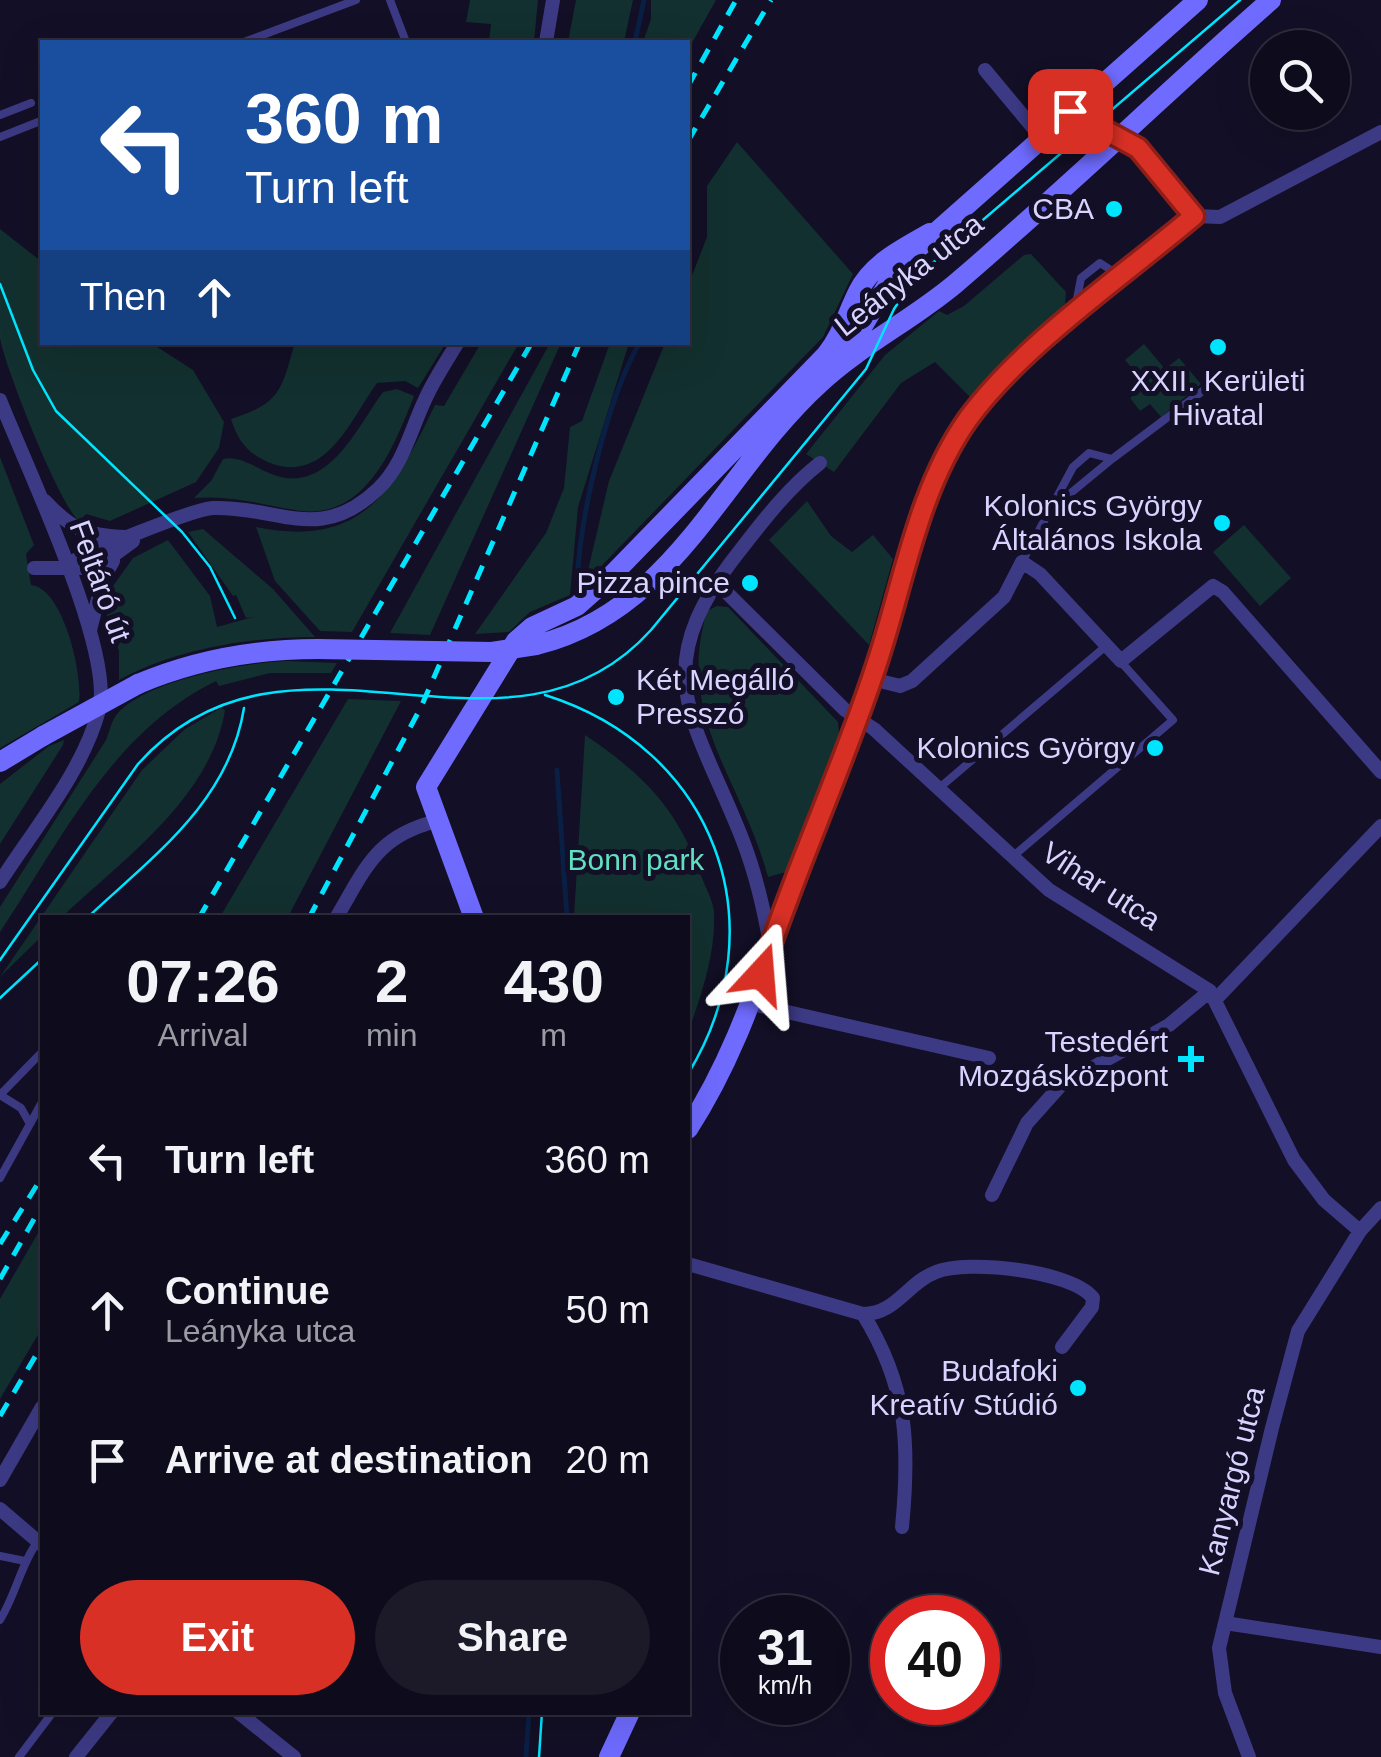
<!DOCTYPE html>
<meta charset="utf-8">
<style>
body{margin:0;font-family:Arial,sans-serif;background:#1c1929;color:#f1f3f6;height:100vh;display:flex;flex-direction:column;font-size:38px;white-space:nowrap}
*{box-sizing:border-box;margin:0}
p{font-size:32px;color:#9b9ba3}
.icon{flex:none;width:55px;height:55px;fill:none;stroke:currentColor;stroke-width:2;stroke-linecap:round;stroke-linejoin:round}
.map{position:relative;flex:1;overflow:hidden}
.side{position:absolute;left:40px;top:915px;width:650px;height:800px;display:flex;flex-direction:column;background:#0e0b1c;border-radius:0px;box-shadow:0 10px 40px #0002,0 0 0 2px #2e2b3b}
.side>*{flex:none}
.banner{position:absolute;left:40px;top:40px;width:650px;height:305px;border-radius:0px;box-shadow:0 10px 40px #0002,0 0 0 2px #2e2b3b;background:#1a4fa0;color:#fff;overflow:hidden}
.fabs{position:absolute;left:1250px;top:30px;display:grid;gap:20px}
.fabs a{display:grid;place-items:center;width:100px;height:100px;border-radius:50%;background:#0e0b1c;box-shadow:0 10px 40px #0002,0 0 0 2px #2e2b3b;font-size:50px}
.speed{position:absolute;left:720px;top:1595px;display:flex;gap:20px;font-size:50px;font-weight:700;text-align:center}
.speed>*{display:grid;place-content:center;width:130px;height:130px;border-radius:50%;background:#0e0b1c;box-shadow:0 10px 40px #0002,0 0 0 2px #2e2b3b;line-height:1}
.speed small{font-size:25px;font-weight:400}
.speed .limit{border:15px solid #d22;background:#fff;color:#111}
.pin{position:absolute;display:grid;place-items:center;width:85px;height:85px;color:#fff;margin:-42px;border-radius:20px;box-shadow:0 5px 15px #0006}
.me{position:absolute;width:110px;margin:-55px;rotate:19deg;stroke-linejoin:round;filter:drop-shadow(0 0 8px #0008)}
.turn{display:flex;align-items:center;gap:35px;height:210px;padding:0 40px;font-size:45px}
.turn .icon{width:130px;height:130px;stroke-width:2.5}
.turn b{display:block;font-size:70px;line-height:85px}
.then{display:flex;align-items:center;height:95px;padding:0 40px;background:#0003;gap:20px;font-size:38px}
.eta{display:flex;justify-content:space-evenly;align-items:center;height:170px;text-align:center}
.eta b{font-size:60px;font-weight:700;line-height:70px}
.button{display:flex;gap:20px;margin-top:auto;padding:20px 40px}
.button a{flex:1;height:115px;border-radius:60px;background:#d93025;color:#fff;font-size:40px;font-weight:700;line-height:115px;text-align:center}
.button a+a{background:#1c1929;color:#f1f3f6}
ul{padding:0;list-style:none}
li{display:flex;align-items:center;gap:30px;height:150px;padding:0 40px}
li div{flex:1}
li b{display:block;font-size:38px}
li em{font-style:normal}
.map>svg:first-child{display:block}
.green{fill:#12302f}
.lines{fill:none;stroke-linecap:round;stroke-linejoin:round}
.stream{stroke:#0a1f44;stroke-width:5}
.lane{stroke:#3d3a85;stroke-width:8}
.street{stroke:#3d3a85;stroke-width:14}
.secondary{stroke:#6f6bff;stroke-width:20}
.tram{stroke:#00e5ff;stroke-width:2.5}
.rail{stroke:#00e5ff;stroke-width:5;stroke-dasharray:15 12;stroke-linecap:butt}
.secondary-bridge{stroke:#6f6bff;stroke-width:20}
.route-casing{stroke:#8d1f18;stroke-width:25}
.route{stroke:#d93025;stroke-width:18}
.poi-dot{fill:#00e5ff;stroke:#130f26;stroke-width:4}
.labels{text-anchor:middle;stroke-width:10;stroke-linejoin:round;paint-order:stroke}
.poi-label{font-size:30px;fill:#d9d4ff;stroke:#130f26;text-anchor:end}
.street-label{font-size:30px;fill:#d9d4ff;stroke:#130f26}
.park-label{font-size:30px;fill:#5fe0c0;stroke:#130f26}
</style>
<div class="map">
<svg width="1381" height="1757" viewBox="0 0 1381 1757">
<rect width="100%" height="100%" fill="#130f26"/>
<path class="green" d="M470,0H538L534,42H489L491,24L466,22Z
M576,0H633L624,42H568Z
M651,0H716L688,50V42H643L651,19Z
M737,142L853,274L823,337L585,583L609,481L665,343L688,342V286L707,237V186Z
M0,229L42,262V342L151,343L193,370L224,422L219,448L196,482L110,521L86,514L80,522C60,507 5,367 0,338C0,304 0,264 0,229Z
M1031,254L1066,292L1065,304L970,397L935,362L901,383L834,472L806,454L885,355L939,311L947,315L964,306L1024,255Z
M295,342H446V343L418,388L405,381L377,383C351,419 327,482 273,464C250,456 238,442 231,419C281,403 281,391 295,342Z
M481,343H519L352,632L320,631L275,581L256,527C363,549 394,490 435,405L444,406Z
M550,343H561L430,635L390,633Z
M610,343H629L578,507L570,595L530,612L509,632L475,634L546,533L564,488L570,427L582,421Z
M1144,344L1165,369L1179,358L1201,384L1161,417L1150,404L1140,411L1130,398L1146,385L1125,360Z
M397,389L414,396C394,447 365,523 295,510C259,504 231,495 194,498L211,481L223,459C240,455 257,469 274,475C329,494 357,427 383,392Z
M0,457L34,545L26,554L31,585C63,588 83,673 79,702L0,748Z
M807,501L831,536L852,552L873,535L893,559L869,645L769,540Z
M1244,525L1291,578L1260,606L1213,552Z
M203,529L273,589L315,637C248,637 175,649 119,680V651L106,612L108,586H113L133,558L168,540L210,596L217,627L253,617L246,618L236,595L233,596L188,532Z
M717,606L728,607L838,722L839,733L786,872L768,877C742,779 675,718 707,611Z
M285,661L337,663L331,673H270L219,686L216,681C112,732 62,839 0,932V907L106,740C109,733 111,723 115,717C139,682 242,663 285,661Z
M348,699L401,701L288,917H220Z
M221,708L225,710C211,798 122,860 62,917L42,918V936L0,977L142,770L185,729Z
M585,735C644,775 677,808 701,875C705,887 713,900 714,912C716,954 701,995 688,1033V918L574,917Z
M64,740L63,745L0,844V784L49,746Z
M42,1226V1328L0,1399V1299Z"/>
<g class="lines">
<path class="stream" d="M635,42L644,0
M577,584C580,516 606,401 640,342
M557,770L567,918
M526,1757L529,1712"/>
<path class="lane" d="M390,0L406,42
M244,42L356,0
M0,115L31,103
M0,137L38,122
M1076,304L1081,278L1100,263L1117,274
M1055,506L1112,459
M1022,562L1073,467L1089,453L1112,459L1224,375
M938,789L1106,646
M1011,858L1173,720L1121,662
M0,1095L21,1108L30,1124L0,1178
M0,1095L42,1052
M30,1124L42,1102
M0,1556L25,1561
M0,1620C16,1594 21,1564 38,1541
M19,1757L53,1712"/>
<path class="street" d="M546,42L553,0
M985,70L1040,136
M1194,216L1220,217L1381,132
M0,400C25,464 115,651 99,710C83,771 34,829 0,882
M45,501C72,530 87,536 126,537
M66,566C80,554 194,509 213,508C279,506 319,545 378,489C403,465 410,432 424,402C433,381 446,362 458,342
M34,568H96L133,541
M716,582L845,710L874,729L1049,890L1210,991L1294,1160L1324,1200L1360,1231
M90,630L103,579L113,561
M872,679L900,686L912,681L1004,597L1022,562L1040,574L1121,661L1213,586L1223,592L1381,772
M336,918C366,868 376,836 437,821
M770,945C764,909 756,875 743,841C696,720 643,674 738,553C763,521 787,489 820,463
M1216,999L1381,826
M752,1004L989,1058
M992,1195L1027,1123L1061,1085L1169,1025L1210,991
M688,1264L863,1314C896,1314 907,1283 936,1272C967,1259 1073,1271 1093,1298L1092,1307L1062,1347
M863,1314C908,1387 910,1445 902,1527
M0,1480L42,1407
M0,1509L42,1545
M1225,1623L1381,1647
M238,1712L294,1757
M76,1757L112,1712
M1249,1757L1225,1693L1219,1648L1272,1428L1298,1331L1360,1231L1381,1208"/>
<path class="secondary" d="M848,351L899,265L1198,0
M536,645C675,611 722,472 820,383C861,345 912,320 955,284C1063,192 1165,93 1271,0
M138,684C197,659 255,649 318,649
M0,762L43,736
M474,918L426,787L516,641L532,627L577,606L612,575L826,355C842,335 847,314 858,292C872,263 904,248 930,233
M688,1129C738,1052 761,971 793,886C822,808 856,731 881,652C906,574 920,495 965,425C1010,353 1127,272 1194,216L1138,148L1070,111
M609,1757L630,1712"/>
<path class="tram" d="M0,284L33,370L56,411L182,532L210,567L235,618
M545,695C714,748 780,923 688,1074
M87,918C153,856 229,802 244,708
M0,960L138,764C289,595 507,790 651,630L866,369L894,309L915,278L1240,0
M0,998L42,959
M539,1757L542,1712"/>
<path class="rail" d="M688,86L736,0
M688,141L771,0
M199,918L532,342
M309,918L421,707L580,342
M0,1244L42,1177
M0,1279L42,1205
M0,1416L42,1345"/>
<path class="secondary-bridge" d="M318,649L492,652L536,645
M43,736L138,684"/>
</g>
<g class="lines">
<defs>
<path id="route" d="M761,974C794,873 839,776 873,675C903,590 915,494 968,419C1022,345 1123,276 1194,216L1138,148L1070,111"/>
</defs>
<use href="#route" class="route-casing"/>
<use href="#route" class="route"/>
</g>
<g class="poi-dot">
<circle cx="1114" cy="209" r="10"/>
<circle cx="1218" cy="347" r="10"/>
<circle cx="1222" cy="523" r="10"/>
<circle cx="750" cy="583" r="10"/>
<circle cx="616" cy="697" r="10"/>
<circle cx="1155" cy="748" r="10"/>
<path d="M1186 1044h10v10h10v10h-10v10h-10v-10h-10v-10h10z"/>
<circle cx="1078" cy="1388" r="10"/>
</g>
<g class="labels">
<g class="poi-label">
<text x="1094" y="219">CBA</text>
<text x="1218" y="391" text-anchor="middle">XXII. Kerületi<tspan x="1218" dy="34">Hivatal</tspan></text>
<text x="1202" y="516">Kolonics György<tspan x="1202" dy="34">Általános Iskola</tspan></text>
<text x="730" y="593">Pizza pince</text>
<text x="636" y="690" text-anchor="start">Két Megálló<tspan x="636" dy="34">Presszó</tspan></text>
<text x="1135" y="758">Kolonics György</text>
<text x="1168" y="1052">Testedért<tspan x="1168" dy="34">Mozgásközpont</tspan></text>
<text x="1058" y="1381">Budafoki<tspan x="1058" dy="34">Kreatív Stúdió</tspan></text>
</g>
<g class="street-label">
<text transform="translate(909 275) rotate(-38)" y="10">Leányka utca</text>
<text transform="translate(100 581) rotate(70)" y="10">Feltáró út</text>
<text transform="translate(1101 886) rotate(33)" y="10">Vihar utca</text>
<text transform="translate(1232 1481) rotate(-76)" y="10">Kanyargó utca</text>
</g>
<g class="park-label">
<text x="636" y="870">Bonn park</text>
</g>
</g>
</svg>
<div class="fabs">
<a><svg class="icon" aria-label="search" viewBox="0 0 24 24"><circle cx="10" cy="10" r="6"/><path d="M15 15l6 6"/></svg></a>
</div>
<div class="speed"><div>31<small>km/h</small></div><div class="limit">40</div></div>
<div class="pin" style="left:1070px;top:111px;background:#d93025"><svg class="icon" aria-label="arrive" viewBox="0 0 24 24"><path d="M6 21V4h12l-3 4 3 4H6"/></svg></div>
<svg class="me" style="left:761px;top:974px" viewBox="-20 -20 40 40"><path d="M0-17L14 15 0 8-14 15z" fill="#d93025" stroke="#fff" stroke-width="4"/></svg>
<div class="banner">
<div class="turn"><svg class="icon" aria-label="left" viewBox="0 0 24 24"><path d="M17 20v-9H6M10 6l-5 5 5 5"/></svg><div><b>360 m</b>Turn left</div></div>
<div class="then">Then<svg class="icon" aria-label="ahead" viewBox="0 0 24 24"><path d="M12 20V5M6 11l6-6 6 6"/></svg></div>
</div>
<section class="side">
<div class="eta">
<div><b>07:26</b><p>Arrival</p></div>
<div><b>2</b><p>min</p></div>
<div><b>430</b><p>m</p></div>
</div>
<ul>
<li><svg class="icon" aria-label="left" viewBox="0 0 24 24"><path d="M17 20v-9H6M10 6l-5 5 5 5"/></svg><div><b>Turn left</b></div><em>360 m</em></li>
<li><svg class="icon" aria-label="ahead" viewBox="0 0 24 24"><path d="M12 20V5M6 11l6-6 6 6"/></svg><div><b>Continue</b><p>Leányka utca</p></div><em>50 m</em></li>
<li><svg class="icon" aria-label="arrive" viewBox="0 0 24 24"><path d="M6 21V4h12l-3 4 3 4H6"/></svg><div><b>Arrive at destination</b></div><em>20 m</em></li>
</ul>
<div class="button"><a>Exit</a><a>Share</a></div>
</section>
</div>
